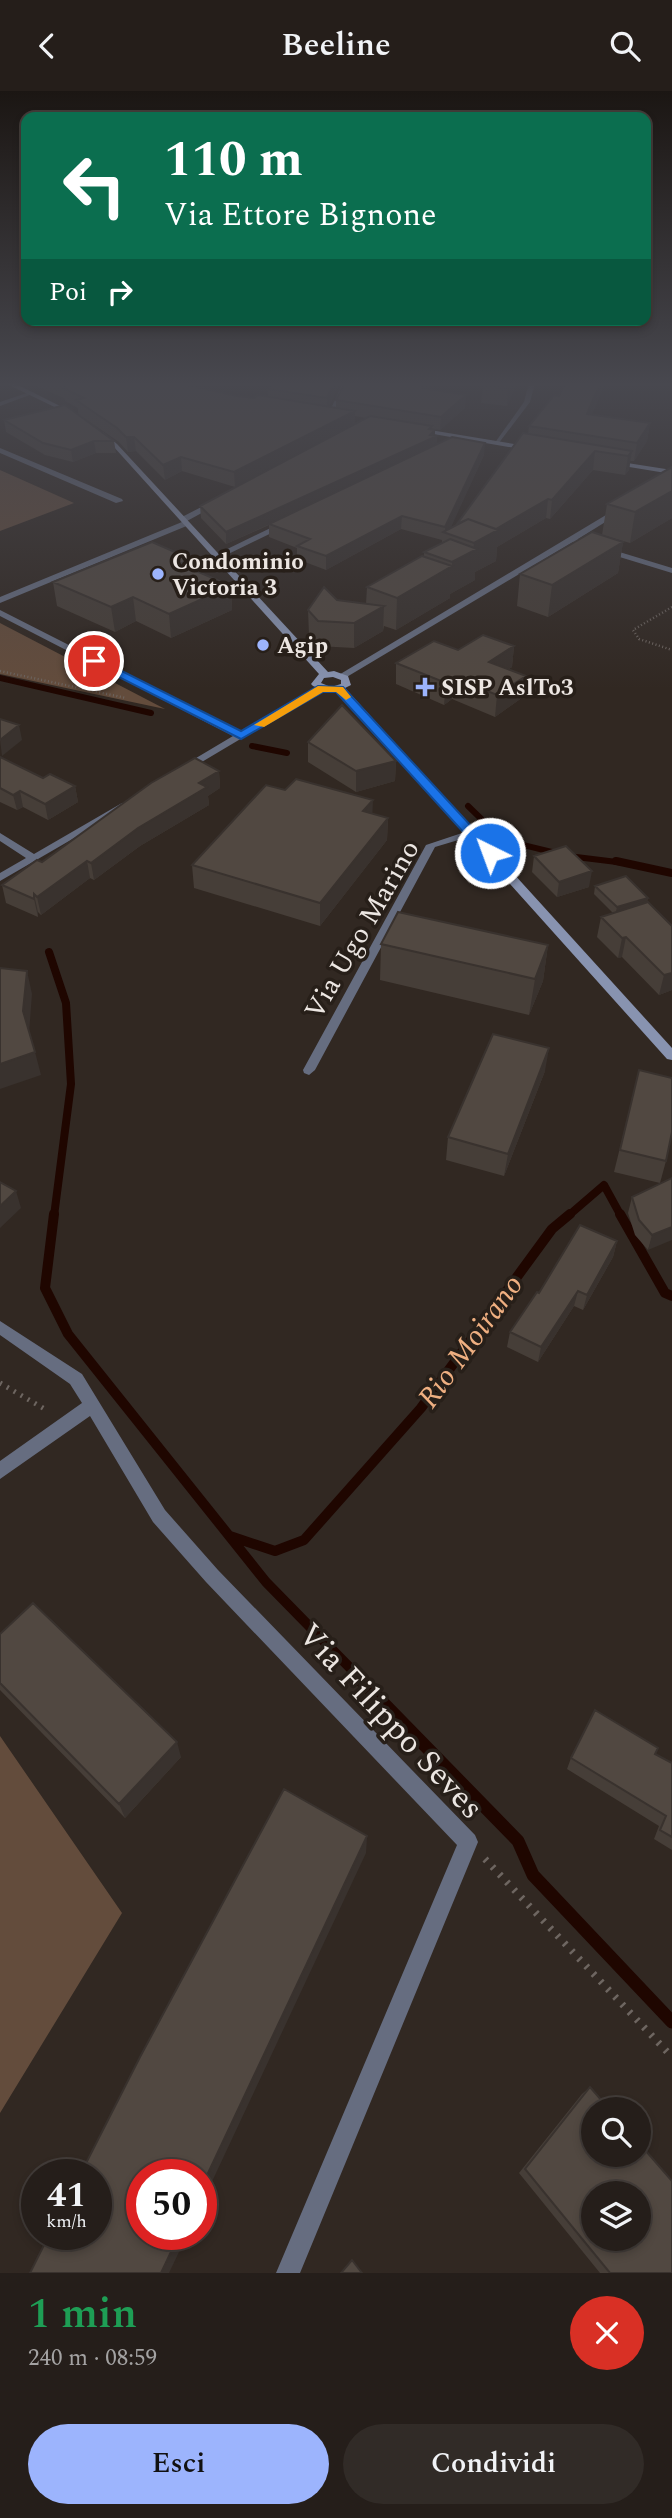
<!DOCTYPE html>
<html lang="it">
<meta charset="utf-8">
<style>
body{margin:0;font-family:Spectral,serif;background:#312b27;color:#f1f3f6;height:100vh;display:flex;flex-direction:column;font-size:26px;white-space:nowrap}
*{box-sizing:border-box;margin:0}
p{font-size:23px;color:#a3a2a2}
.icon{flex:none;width:38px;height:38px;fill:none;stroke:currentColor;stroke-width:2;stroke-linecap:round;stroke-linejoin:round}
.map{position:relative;height:2182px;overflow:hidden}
.panel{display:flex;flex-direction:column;background:#251e1a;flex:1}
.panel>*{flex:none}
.guide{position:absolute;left:21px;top:21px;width:630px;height:214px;border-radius:14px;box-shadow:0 4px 10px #0003,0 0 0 2px #423c39;background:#0b6e4f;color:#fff;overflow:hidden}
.controls{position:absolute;left:581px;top:2006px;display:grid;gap:14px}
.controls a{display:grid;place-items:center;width:70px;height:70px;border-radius:50%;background:#251e1a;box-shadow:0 4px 10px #0003,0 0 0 2px #423c39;font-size:35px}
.speed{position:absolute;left:21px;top:2068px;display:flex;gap:14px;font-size:35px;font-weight:700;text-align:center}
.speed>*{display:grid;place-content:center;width:91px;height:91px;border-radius:50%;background:#251e1a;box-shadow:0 4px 10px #0003,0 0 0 2px #423c39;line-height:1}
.speed small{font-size:18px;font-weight:400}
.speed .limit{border:10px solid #d22;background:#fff;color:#111}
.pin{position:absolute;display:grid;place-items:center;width:60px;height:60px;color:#fff;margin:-30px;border:4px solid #fff;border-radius:50%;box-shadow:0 2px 7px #0007}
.me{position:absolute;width:77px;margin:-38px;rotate:318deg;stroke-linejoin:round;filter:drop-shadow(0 0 5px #0008)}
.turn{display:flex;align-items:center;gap:24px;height:147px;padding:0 28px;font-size:32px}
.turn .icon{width:91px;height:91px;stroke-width:2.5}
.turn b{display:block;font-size:49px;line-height:60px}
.then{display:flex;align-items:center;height:66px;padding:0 28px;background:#0003;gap:14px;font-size:26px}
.round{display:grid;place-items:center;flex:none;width:74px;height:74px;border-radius:37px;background:#312b27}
.headline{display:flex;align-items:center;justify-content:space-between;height:119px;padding:0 28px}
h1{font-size:42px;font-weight:600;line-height:52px;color:#1e9e55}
.button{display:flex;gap:14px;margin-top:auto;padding:14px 28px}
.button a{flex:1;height:80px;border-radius:42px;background:#9cb4fd;color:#111;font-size:28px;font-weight:600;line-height:80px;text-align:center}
.button a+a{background:#312b27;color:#f1f3f6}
header{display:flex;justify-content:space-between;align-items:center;height:91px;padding:0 28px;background:#251e1a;font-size:32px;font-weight:600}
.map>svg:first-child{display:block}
.green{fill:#634c3c}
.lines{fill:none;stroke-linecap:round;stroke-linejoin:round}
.stream-far3{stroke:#1f0600;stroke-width:6}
.stream-far2{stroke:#1f0600;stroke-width:8}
.stream-far1{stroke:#1f0600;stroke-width:10}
.stream{stroke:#1f0600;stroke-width:13}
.path-far2{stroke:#6e6661;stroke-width:2.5;stroke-dasharray:1 2.5;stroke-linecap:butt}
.path-far1{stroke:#6e6661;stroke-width:5;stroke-dasharray:2 6;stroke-linecap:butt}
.path{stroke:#6e6661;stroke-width:7;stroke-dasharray:2.5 8;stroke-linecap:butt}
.street{fill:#666d80;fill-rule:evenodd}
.secondary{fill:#8893b0;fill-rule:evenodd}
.wall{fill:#463e38;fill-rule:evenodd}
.shaded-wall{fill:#39322e}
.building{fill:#514841;stroke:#39322e;stroke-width:2;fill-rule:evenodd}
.route{fill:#1a73e8;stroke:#114b97;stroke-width:2}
.slow{fill:#f59e0b}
.poi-dot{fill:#9cb4fd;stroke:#271f19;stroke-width:2.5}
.labels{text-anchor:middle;stroke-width:7;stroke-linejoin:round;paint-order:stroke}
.far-poi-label{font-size:23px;font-weight:bold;fill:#ece6e2;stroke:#271f19;text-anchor:start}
.street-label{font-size:28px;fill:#ece6e2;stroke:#271f19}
.water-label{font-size:30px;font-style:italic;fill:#efaf81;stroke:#271f19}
.near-street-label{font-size:33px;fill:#ece6e2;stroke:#271f19}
</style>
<header><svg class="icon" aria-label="back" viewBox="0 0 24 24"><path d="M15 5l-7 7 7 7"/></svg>Beeline<svg class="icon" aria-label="search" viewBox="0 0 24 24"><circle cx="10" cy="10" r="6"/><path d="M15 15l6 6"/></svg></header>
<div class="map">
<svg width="672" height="2182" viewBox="0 0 672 2182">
<rect width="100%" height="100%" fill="#312822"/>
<path class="green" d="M0,379L74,412L0,440Z
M0,532L165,618L0,583Z
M0,1645L122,1822L0,2022Z"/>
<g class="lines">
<path class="stream-far3" d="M0,587L151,622
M252,655L287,662
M468,715L503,749L568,765L625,772"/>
<path class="stream-far2" d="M616,770L672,782
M49,861L66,912L71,993L54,1125
M568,1125L604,1094L621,1125"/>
<path class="stream-far1" d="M54,1123L45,1197L68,1243L266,1491L357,1584
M620,1123L665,1202L672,1205
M230,1445L275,1460L304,1449L421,1317L552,1138L570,1123"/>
<path class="stream" d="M355,1583L518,1750L533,1784L672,1931"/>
<path class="path-far2" d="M672,516L633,539L639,548L672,559
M0,580L126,607"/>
<path class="path-far1" d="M0,1292L48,1320"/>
<path class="path" d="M485,1768L672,1966"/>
<path class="street" d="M343,292H349L332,325L327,326Z
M529,292H535L530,311L498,353H494L524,311Z
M30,301L35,302L0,315V311Z
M0,357L122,408L123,410L116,412L0,362Z
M213,410L220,412L187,430L189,434L0,512V506L182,431L180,427Z
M616,418L623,420L578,448L584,449V453L573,451L345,587L337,585Z
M283,431L290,433L220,467L213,465Z
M603,456L672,477V482L600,460V456Z
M0,519L240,641L318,595L326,597L185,681L180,678L181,676L233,645L0,525Z
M122,712L126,713V717L0,790V782L26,767L0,750V742L34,763Z
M471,739L476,742L475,744L435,756L315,979L309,984L304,982L303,979L426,754Z
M0,1230L82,1283L165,1419L218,1479L475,1744L478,1751L300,2182H276L457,1754L206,1491L153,1431L90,1325L0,1388V1370L82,1312L70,1293L0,1244Z"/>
<path class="secondary" d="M5,292H14L76,323L71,324Z
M418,337L532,356L536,358L532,360L416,340Z
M99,341H103L117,353L328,581L334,580L348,585L351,594L345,597L672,957V969L667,968L337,600L330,602L313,595L311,593L319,583L113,355L99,343ZM333,586L341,589V593L331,596L321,592L324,587Z
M608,369L672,379V383L611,373Z"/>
</g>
<path class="wall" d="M29,292H179L237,305L254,307L268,306V298L276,292H340L329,315L336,317V309L428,298L465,317L440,339L432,338L435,339V344L437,353L484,364L450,437L457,434L528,343L529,335L559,305L605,292L592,323L650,332L647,350L634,370H630L629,379L625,384L593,379L550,428L546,427L497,456L496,470L475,481V489L450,503V507L396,539L384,535L383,540L354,557L318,555L309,544L308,519L337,509L366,513L367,496L424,465V461L442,452V449L401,438L326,479L297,468V457L269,446V434L226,453L201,427L200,415L249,390V389L235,396L182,380L165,389L136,360L128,361L119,351L78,323V317L65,310L64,307ZM355,325L366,327L355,332Z
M484,292H517L507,315L481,312L483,295Z
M4,329L114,350L116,362H96L73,371L45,364L6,341Z
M672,376V427L630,452L602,444L607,413Z
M623,451L618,482L548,526L517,515L520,483Z
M191,468V478L231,495L232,519L171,547L136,530L115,541L57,515L53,491Z
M514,555L512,576L509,578L526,585L523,606L495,626L452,608L444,614L396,593V572L458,559Z
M308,651L396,670L395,690L356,701L308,671Z
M0,666L43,687L75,695L78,711L48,729L23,716L17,719L0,711Z
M219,680L220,697L208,705L209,714L140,755L94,789L90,787L41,824L38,821V826L6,812L2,794L42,771Z
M373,723L388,727L387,749L320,835L194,797L192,774Z
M534,765L589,796L557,806L532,781Z
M595,795L648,807L647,811L672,835V899L659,904L622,866L618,867L597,846L601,826L613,822L594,803Z
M381,853L548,854L543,890L529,924L380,889Z
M639,979L666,1070L660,1092L614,1081Z
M545,980L504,1085L446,1069L448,1046Z
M672,1087L648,1159L635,1144L628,1122L632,1106Z
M617,1150L613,1166L583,1219L574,1215L538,1271L507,1256L510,1241Z
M0,1543L181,1666L125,1727L0,1599Z
M655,1663L672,1672V1759L654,1748L659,1735L567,1678L571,1667Z
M590,1996L672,2182H600L519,2082L582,2003Z"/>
<path class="shaded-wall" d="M334,292H340L327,320V307Z
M424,292H431L421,310L422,297Z
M511,292H517L507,315L508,297Z
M600,292H605L585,341L587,323Z
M466,304L465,317L440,339L441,326Z
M355,320V334L235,396L234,381Z
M650,332L647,350L634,370L637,352Z
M432,335V342L435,339V346L437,345V356L226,453V441L429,338Z
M126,346H134L136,360L128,361Z
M94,350L96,362L73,371L71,359Z
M485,352L484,364L448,443L445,442V436Z
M595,360L593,379L550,428L552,409Z
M632,360L629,379L625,384L628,365Z
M181,366L182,380L165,389L163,374Z
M672,400V427L630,452L635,421Z
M548,408L546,427L497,456L496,470L475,481V489L450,503V507L396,539L397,507L452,475V471L473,460L474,452Z
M402,425L401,438L326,479V465Z
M623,451L618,482L548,526L552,494Z
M191,468L193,492L180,473Z
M231,495L232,519L171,547L169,523Z
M133,506L136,530L115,541L111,516Z
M384,515L383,540L354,557V532Z
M514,555L512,576L487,592L489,571Z
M526,585L523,606L495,626L497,604Z
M454,587L452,608L444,614L446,592Z
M19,634L22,649L2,665L0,649Z
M396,670L395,690L356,701V680Z
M219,680L220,697L208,705L209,714L140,755L94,789L91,772L199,692Z
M75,695L78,711L48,729L45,713Z
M20,700L23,716L17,719L13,704Z
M373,709L372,731L363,720Z
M388,727L387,749L320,835V812Z
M87,770L90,787L41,824L37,806Z
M592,780L589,796L557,806L559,791Z
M34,803L38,821V826L34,808Z
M648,807L646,815L615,825L617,816Z
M626,846L622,866L618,867L622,847Z
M548,854L543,890L529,924L535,888Z
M27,880L32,903L29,943L23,920Z
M672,882V899L659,904L664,884Z
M549,957L545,980L504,1085L508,1063Z
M35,961L41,984L0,998V973Z
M16,1100L21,1117L0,1137V1115Z
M672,1136V1149L648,1159L652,1144Z
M617,1150L613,1166L583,1219L587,1204Z
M578,1200L574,1215L538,1271L541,1256Z
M177,1651L181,1666L125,1727L119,1713Z
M367,1745L366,1762L201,2114V2097Z
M179,2144H187L169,2182H161Z"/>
<path class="building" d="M60,292H179L237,305L254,307L258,304L355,320L234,381L181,366L163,374L134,346H126L117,337L76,309L84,307L63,297L65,295Z
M276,292H334L327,307L268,298Z
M345,292H424L422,297L466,304L441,326L336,309Z
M484,292H511L508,297L483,295Z
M565,292H600L587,323L650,332L637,352L529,335L554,304L559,305Z
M65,314L114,350H94L71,359L43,352L4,329Z
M370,325L432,335L429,338L435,339L430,344L437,345L226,441L200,415Z
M523,342L632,360L628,365L595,360L552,409L548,408L496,438L468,428L457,433Z
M452,346L485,352L445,436L402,425L326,465L297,455L310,448L269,433Z
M672,376V400L635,421L607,413Z
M468,428L498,439L474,452L443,441Z
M592,441L623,451L552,494L520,483Z
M450,448L477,458L452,471L424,461Z
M152,451L191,468L180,473L231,495L169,523L133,506L111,516L53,491Z
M422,465L452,475L397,507L367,496Z
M324,496L337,509L384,515L354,532L318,530L308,519Z
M483,544L514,555L489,571L526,585L497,604L454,587L446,592L396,572L434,550L458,559Z
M342,614L396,670L356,680L308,651Z
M0,628L19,634L0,649Z
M0,666L43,687L50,683L75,695L45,713L20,700L13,704L0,697Z
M195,667L219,680L199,692L207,696L138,737L91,772L87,770L37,806L34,803V808L2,794L37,769L42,771L151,692Z
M296,688L373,709L363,720L388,727L320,812L192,774L266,694L285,699Z
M566,755L592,780L559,791L534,765Z
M626,785L648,807L617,816L595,795Z
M648,811L672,835V882L664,884L626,846L622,847L601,826Z
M398,821L548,854L535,888L381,853Z
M0,877L27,880L23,920L35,961L0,973Z
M493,943L549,957L508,1063L448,1046Z
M639,979L672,987V1041L666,1070L620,1059Z
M672,1087V1136L652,1144L639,1129L632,1106Z
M0,1091L16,1100L0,1115Z
M580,1134L617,1150L587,1204L578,1200L541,1256L510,1241L537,1201L539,1202Z
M33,1512L177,1651L119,1713L0,1592V1543Z
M595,1619L658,1657L655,1663L672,1672V1746L660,1739L666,1725L571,1667Z
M284,1698L367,1745L201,2097V2084H142V2144H179L161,2182H30L49,2144H96V2084H80L140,1966Z
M590,1996L609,2018H593V2063H639V2052L672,2090V2182H610L525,2078ZM593,2102H639V2147H593Z
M352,2169L362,2182H341Z"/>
<linearGradient id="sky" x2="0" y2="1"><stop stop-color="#1b1613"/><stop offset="0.49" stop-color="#48484f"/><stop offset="1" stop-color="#48484f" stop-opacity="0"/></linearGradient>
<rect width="672" height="598" fill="url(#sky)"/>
<path class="route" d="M91,568H98L241,640L318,595L343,596L496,762L490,766L485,765L336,601H323L241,648L91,572Z"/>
<path class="slow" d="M318,595L343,596L351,606L346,609L336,601H323L264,636L254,634Z"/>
<g class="poi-dot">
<circle cx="158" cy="483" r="7"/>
<circle cx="263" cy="554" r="7"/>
<path d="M421.5 585.5h7v7h7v7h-7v7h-7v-7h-7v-7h7z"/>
</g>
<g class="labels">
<g class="far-poi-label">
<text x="172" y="478">Condominio<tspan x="172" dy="26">Victoria 3</tspan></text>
<text x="277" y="562">Agip</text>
<text x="441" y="604">SISP AslTo3</text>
</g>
<g class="street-label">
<text transform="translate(361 838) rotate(-60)" y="10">Via Ugo Marino</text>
</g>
<g class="water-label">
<text transform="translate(470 1250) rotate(-54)" y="10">Rio Moirano</text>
</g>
<g class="near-street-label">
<text transform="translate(392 1629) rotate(47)" y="12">Via Filippo Seves</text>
</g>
</g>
</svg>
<div class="controls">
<a><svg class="icon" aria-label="search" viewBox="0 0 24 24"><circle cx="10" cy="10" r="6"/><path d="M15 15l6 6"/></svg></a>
<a><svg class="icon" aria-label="layers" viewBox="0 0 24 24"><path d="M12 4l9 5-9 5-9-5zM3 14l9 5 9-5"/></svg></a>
</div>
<div class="speed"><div>41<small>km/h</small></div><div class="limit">50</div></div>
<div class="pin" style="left:94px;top:570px;background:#d93025"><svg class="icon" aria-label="arrive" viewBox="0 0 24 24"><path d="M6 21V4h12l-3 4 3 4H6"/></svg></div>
<svg class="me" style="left:490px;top:762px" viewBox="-20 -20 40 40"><circle r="17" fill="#1a73e8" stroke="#fff" stroke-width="3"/><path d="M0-11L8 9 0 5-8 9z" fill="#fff"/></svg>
<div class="guide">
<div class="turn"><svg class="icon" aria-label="left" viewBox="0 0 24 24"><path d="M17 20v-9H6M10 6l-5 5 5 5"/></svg><div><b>110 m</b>Via Ettore Bignone</div></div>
<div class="then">Poi<svg class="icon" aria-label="right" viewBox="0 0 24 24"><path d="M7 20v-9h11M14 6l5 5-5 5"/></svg></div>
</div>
</div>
<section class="panel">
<div class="headline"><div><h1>1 min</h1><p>240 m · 08:59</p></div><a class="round" style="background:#d93025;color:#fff"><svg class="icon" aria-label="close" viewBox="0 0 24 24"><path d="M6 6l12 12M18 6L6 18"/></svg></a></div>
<div class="button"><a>Esci</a><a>Condividi</a></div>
</section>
